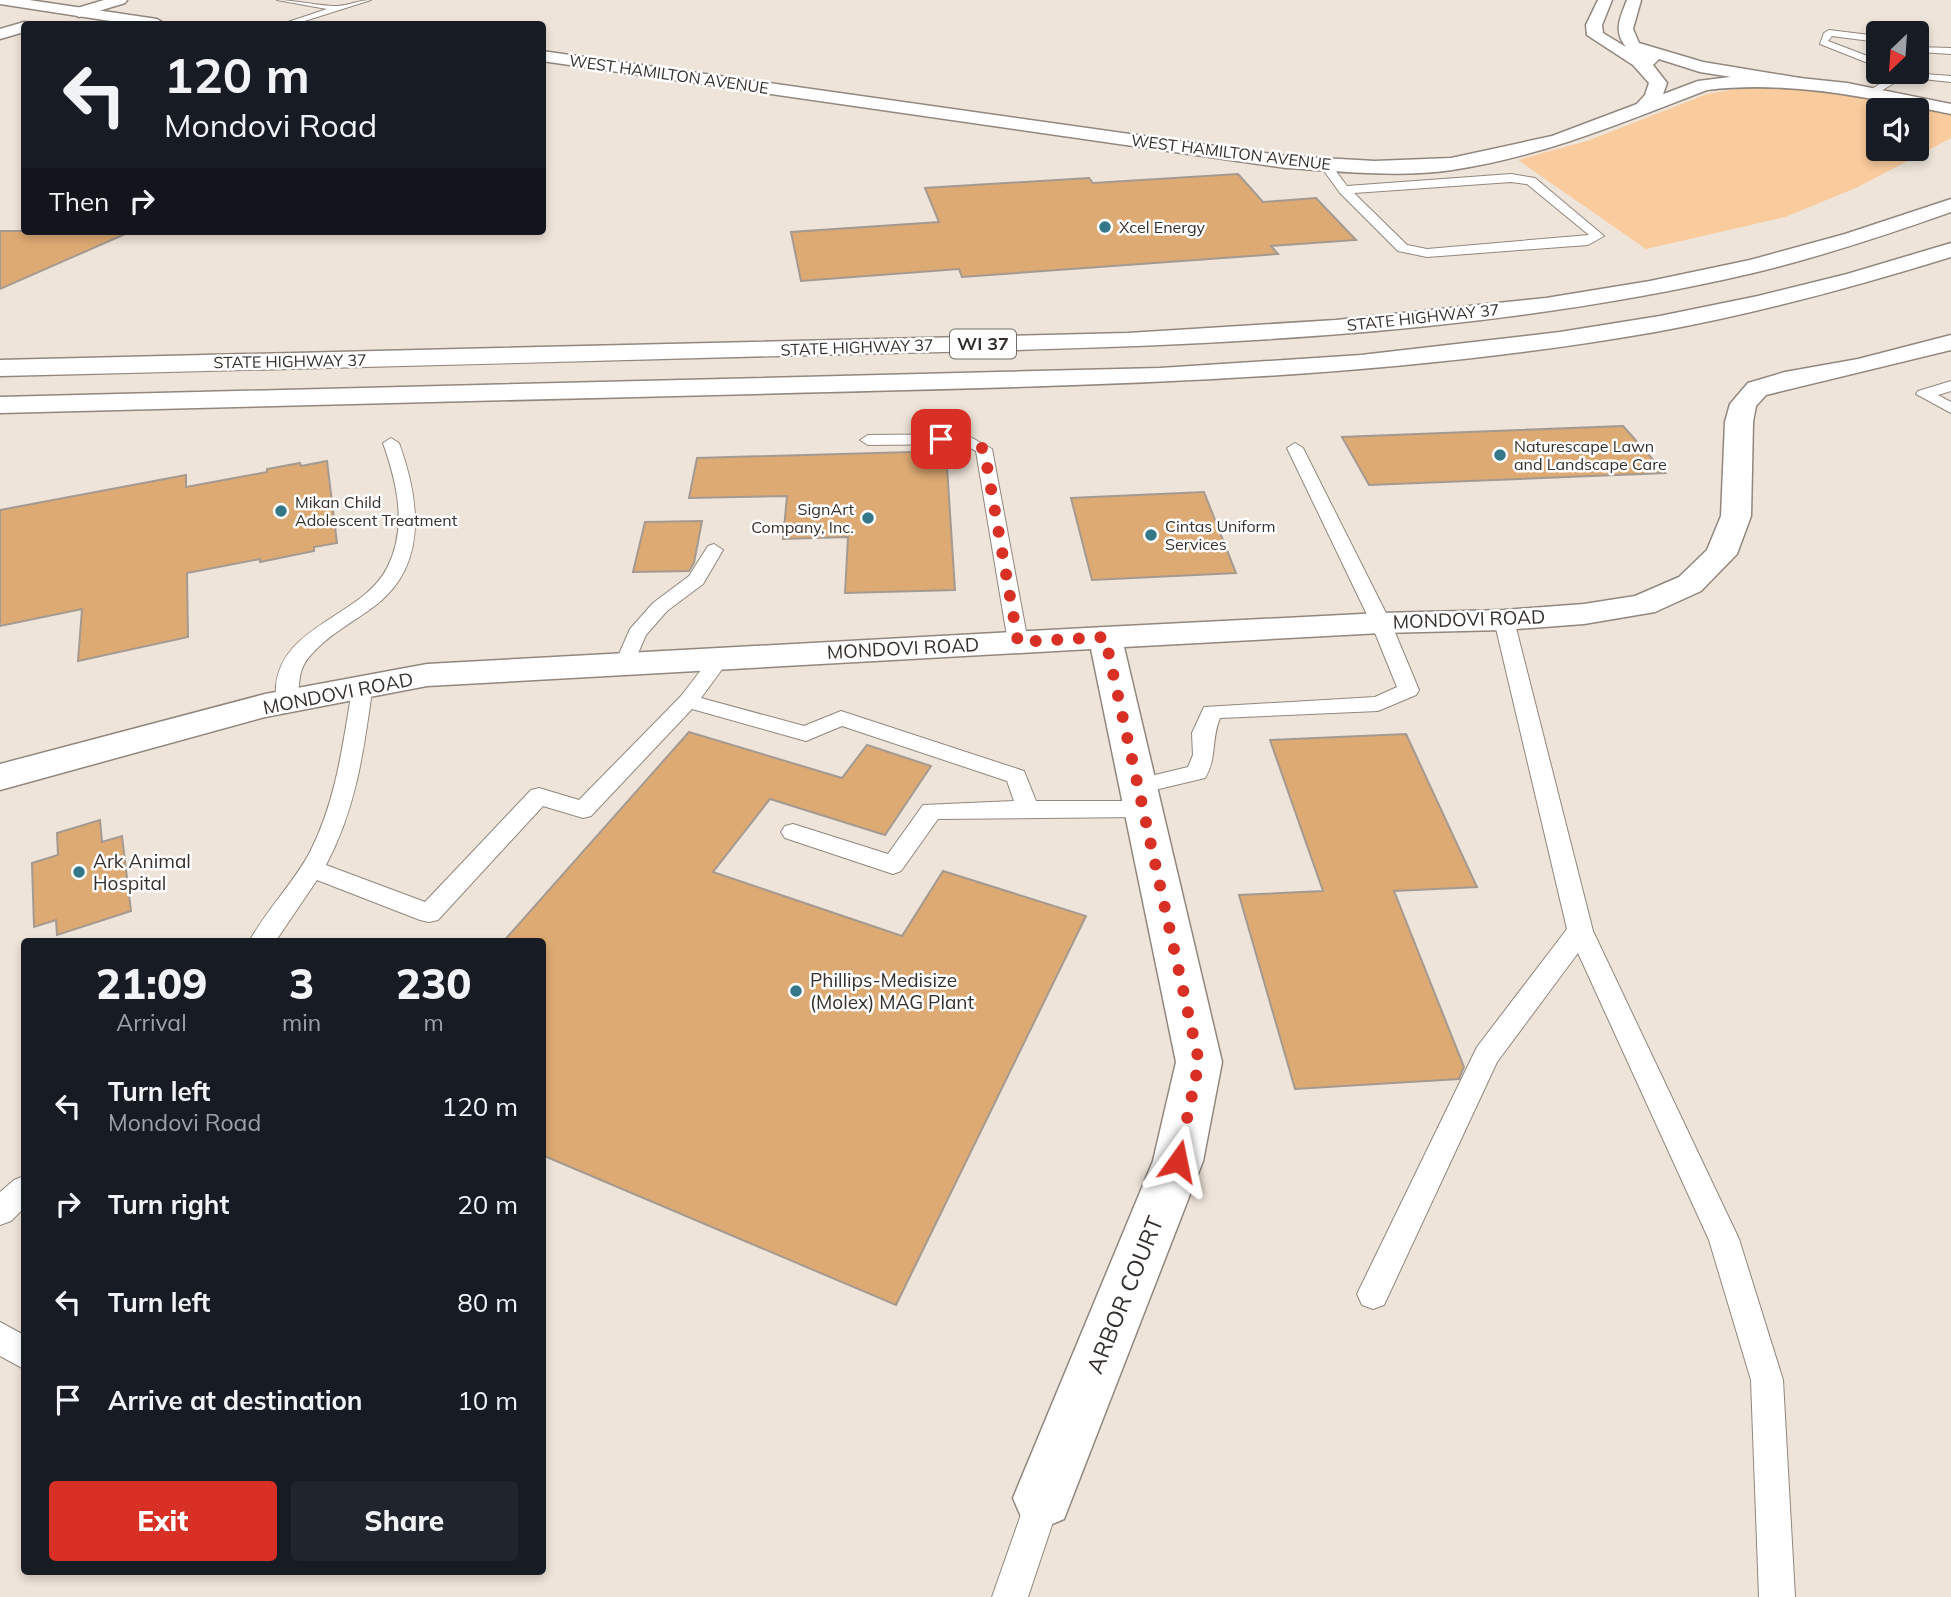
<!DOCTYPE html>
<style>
body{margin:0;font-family:Mulish,sans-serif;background:#20242c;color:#f1f3f6;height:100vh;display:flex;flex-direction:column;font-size:26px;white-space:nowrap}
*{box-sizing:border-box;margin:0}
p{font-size:23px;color:#9ea1a6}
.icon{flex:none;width:38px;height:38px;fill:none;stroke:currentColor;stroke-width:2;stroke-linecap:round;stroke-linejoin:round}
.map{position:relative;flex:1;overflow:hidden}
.panel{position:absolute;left:21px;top:938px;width:525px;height:637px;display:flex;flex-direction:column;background:#171b24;border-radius:7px;box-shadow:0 4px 10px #0003}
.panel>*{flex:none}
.hud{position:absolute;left:21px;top:21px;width:525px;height:214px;border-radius:7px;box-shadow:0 4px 10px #0003;background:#171b24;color:#f1f3f6;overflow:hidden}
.needle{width:46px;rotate:205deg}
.tools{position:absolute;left:1866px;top:21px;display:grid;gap:14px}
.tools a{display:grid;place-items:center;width:63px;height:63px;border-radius:7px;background:#171b24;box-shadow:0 4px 10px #0003;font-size:35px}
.pin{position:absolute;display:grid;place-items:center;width:60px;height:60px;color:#fff;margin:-30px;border-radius:14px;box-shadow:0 4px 10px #0006}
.me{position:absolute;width:77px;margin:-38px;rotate:12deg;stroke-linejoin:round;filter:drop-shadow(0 0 5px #0008)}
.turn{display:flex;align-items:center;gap:24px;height:147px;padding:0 28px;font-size:32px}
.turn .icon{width:91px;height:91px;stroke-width:2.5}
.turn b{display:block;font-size:49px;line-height:60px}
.then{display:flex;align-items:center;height:66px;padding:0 28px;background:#0003;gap:14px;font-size:26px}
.eta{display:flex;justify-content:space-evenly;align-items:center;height:119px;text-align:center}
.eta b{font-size:42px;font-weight:800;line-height:49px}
.primary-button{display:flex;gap:14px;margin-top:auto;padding:14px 28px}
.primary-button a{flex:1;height:80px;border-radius:7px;background:#d93025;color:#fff;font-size:28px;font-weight:800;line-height:80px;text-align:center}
.primary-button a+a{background:#20242c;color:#f1f3f6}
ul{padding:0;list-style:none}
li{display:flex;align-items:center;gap:21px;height:98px;padding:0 28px}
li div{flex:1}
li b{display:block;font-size:26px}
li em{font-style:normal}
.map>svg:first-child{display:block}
.green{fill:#facb9c;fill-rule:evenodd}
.building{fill:#deaa73;stroke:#a49a91;stroke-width:2}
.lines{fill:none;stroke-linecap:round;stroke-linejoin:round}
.lane-casing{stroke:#91877e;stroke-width:2}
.street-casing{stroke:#91877e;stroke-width:3}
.secondary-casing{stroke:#91877e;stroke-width:3}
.primary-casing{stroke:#91877e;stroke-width:3}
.lane{fill:#fff;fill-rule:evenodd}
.street{fill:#fff;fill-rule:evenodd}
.secondary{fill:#fff;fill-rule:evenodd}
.primary{fill:#fff;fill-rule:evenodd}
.route{stroke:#d93025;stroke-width:12;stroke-dasharray:0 21.6}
.poi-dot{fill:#347788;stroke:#fff;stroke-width:2.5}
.labels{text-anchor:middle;stroke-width:5;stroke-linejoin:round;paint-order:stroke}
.far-street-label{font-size:16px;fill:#34302c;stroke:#fff}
.far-poi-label{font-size:16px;fill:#34302c;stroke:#fff;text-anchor:start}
.shield{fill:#fff;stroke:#716e6b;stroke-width:2}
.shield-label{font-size:18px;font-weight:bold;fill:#34302c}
.street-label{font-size:19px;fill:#34302c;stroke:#fff}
.poi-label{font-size:19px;fill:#34302c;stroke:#fff;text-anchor:start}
.near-street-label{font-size:23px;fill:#34302c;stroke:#fff}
</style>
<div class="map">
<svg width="1951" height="1597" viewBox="0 0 1951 1597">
<rect width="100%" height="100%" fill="#eee4d9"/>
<path class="green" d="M1749,87C1818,85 1885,97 1951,115V138L1858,187L1785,217L1646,249L1518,160L1587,141L1707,94ZM1878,110H1916V149H1878Z"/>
<path class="building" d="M1238,174L1263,202L1316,198L1356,240L1271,246L1278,254L962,277L959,269L801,281L791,232L939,222L925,188L1089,178L1093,183Z
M0,231H132L0,289Z
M1623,426L1665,473L1369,485L1342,437Z
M946,451L955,590L845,593L848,537L783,539L787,496L689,498L697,458Z
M327,461L337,543L314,547V551L260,562V559L187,573L188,637L78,661L82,609L0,626V510L186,475V487L267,472V469L300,463L301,466Z
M1204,492L1236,573L1092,580L1071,498Z
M702,521L694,563L689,571L633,572L645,522Z
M689,732L842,778L867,745L931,766L885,835L770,799L713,872L902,936L943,871L1086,916L896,1305L542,1155V942H503Z
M1406,734L1477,887L1394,891L1464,1067L1459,1079L1295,1089L1239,895L1323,891L1270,740Z
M100,820L102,842L122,836L131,911L57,935L56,920L34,927L32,863L58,855L57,833Z"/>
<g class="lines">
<defs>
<path id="lane" d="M277,0C294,0 326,7 338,6C350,5 359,0 371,0L295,24H282L327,9Z
M1829,30L1878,36V42L1832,36L1828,41L1878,60V67L1820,44L1824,33Z
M1916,47L1951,48V54L1919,52Z
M1899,72L1951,76V82L1904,77L1876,94L1867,92Z
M1325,161L1329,162L1347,186L1511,174L1535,178L1604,236L1588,245L1427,257L1398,251L1340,193L1319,164ZM1511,182L1527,184L1589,235L1427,249L1407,245L1354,193Z
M1951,381V391L1938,395L1951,402V413L1916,394L1918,391Z
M965,434L992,449L1028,642L1025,646H1011L1008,642L976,451L962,444L868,445L860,440L868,435Z
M391,438L399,443C419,498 429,564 376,605C354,622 327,635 309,657C294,675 303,693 293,707H279C274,700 276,694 276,686C282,625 363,616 387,568C408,528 397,483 383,443Z
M1295,443L1303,448L1391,623L1419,690L1416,695L1378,711L1220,718C1211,739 1217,759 1205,778L1138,794L1130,791L1127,786L1130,781L1188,767L1193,755L1192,733L1204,707L1375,697L1397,687L1371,623L1287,448Z
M714,544L723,550L703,584L667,611L646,635L632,667H618L615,663L630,629L653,603L689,576L708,546Z
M1504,614L1514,620L1593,931L1739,1239L1783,1380L1795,1597H1759L1751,1380L1709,1240L1578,953L1497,1062L1384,1305L1373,1309L1362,1305L1357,1294L1477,1047L1567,929L1494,620Z
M721,651L728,653L731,657L701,698L804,726L841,711L1024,771L1036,801H1143L1151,803L1154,809L1151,815L1143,817L938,819L901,871L893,874L785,838L781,832L785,826L793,824L888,854L923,805L1014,801L1007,781L842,726L806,741L692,709L591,816L583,818L543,806L438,920L429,922L420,920L317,880L275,942H249C266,910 293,884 310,852C337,799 343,742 353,684L356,679H370L373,684C364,748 357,807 326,865L425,902L531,790L539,788L579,800L681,696L714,653Z
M24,1176V1208L11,1221L0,1225V1192L14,1180Z
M0,1322L24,1335V1369L0,1356Z
M1043,1480L1055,1486L1061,1498L1028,1597H992L1031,1486Z"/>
<path id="street" d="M104,0H127L125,3L79,17L71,12L74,9Z
M1598,0H1612L1602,25L1603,33L1626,47C1613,31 1620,18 1627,0H1641L1633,29L1639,43L1703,62L1800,78L1809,83L1800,88L1700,72L1659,59L1653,65L1667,83L1662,97L1648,112H1636L1633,108L1645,95L1649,83L1633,65L1587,35L1586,25Z
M1951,335V350L1766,395L1756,406L1753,422L1751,516L1737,554L1701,591L1655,612L1584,624L1504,630L1381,633L1124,647L1222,1062L1203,1161L1064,1519L1043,1528L1022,1519L1013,1498L1153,1161L1176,1062L1091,649L427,686L265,717L0,790V764L265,694L427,664L1105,627L1381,613L1504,610L1584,604L1635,596L1679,577L1707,550L1721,516L1725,422L1730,404L1748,383L1785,372L1858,359Z"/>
<path id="secondary" d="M0,0H29L157,19L165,24H130L0,4Z
M24,22L30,24H24V32L0,39V29Z
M542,51L1286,156L1375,161L1451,158L1552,136L1698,81L1730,77L1800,78L1847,83L1951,104V114C1870,98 1790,80 1707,90C1624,122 1541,157 1452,170C1398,178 1340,171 1286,168L542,61Z"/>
<path id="primary" d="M1951,199V212C1886,235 1820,257 1753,273C1457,342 1152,347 849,354C566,362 283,369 0,376V360L1128,333L1336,320L1546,298L1650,281L1750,260L1845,234Z
M1951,243V257C1854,287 1755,314 1655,332C1379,380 1108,385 829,392C552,399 276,406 0,413V397L1160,368L1361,355L1560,332L1660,316L1758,296L1847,274Z"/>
</defs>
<use href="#lane" class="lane-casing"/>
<use href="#street" class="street-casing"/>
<use href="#secondary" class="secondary-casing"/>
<use href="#primary" class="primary-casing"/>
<use href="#lane" class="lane"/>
<use href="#street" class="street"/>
<use href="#secondary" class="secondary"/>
<use href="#primary" class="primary"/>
</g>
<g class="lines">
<path class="route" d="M941,439H965L984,449L1018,642L1105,637L1199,1062L1178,1161"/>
</g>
<g class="poi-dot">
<circle cx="1105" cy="227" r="7"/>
<circle cx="1500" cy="455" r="7"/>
<circle cx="281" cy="511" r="7"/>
<circle cx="868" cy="518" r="7"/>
<circle cx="1151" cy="535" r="7"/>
<circle cx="79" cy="872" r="7"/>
<circle cx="796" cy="991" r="7"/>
</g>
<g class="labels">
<g class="far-street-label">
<text transform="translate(669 74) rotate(8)" y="6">WEST HAMILTON AVENUE</text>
<text transform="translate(1231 152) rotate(7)" y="6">WEST HAMILTON AVENUE</text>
<text transform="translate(1423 317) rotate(-6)" y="6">STATE HIGHWAY 37</text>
<text transform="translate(857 347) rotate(-2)" y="6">STATE HIGHWAY 37</text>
<text transform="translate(290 361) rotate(-1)" y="6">STATE HIGHWAY 37</text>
</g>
<g class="far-poi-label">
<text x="1119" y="233">Xcel Energy</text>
<text x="1514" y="452">Naturescape Lawn<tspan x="1514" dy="18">and Landscape Care</tspan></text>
<text x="295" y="508">Mikan Child<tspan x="295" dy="18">Adolescent Treatment</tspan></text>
<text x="854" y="515" text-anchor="end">SignArt<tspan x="854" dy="18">Company, Inc.</tspan></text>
<text x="1165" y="532">Cintas Uniform<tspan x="1165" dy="18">Services</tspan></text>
</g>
<rect class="shield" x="950" y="329.5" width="66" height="29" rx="5"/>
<g class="shield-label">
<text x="983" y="350">WI 37</text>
</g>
<g class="street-label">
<text transform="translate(1469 619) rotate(-2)" y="7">MONDOVI ROAD</text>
<text transform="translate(903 648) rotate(-3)" y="7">MONDOVI ROAD</text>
<text transform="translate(338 693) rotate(-11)" y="7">MONDOVI ROAD</text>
</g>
<g class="poi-label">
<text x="93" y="868">Ark Animal<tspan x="93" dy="22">Hospital</tspan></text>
<text x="810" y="987">Phillips-Medisize<tspan x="810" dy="22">(Molex) MAG Plant</tspan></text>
</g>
<g class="near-street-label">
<text transform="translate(1125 1295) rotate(-68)" y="8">ARBOR COURT</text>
</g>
</g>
</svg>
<div class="tools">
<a><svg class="needle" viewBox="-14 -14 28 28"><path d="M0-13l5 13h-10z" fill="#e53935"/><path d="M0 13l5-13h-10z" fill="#9ea1a6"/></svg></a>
<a><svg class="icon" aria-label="sound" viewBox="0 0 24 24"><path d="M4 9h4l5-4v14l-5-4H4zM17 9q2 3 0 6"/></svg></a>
</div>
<div class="pin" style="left:941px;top:439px;background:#d93025"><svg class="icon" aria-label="arrive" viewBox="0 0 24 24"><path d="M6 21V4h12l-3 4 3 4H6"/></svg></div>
<svg class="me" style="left:1178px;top:1161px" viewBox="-20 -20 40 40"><path d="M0-17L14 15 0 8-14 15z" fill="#d93025" stroke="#fff" stroke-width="4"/></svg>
<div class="hud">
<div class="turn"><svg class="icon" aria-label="left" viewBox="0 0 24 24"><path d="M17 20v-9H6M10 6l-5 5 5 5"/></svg><div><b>120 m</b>Mondovi Road</div></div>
<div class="then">Then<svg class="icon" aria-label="right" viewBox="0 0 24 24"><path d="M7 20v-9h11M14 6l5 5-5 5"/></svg></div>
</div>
<section class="panel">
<div class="eta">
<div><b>21:09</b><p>Arrival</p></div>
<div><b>3</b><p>min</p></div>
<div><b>230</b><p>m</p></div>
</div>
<ul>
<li><svg class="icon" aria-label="left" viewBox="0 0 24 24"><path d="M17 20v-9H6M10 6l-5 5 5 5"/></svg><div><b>Turn left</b><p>Mondovi Road</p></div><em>120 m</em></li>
<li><svg class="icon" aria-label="right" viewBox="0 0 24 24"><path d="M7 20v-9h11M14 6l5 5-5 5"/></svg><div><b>Turn right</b></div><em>20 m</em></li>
<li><svg class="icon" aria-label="left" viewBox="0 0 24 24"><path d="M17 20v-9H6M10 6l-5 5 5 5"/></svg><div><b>Turn left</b></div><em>80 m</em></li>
<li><svg class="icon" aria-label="arrive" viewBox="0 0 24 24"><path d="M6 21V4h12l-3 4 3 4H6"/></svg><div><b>Arrive at destination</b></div><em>10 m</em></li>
</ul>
<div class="primary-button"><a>Exit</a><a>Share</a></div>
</section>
</div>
